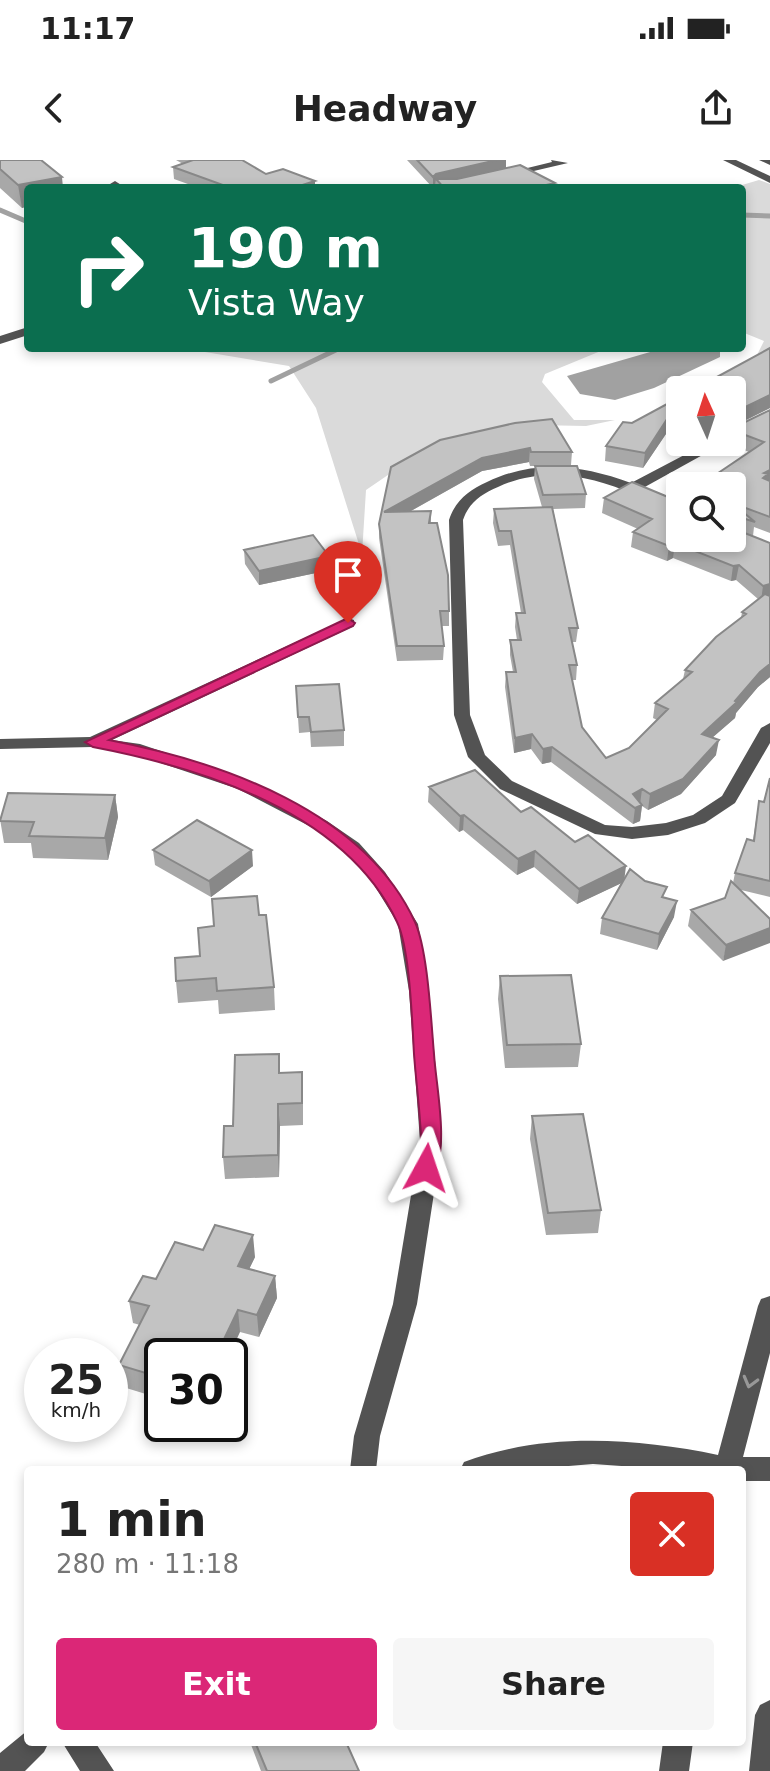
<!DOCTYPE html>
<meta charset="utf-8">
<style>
body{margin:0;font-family:"DejaVu Sans",sans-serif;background:#f6f6f6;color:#222;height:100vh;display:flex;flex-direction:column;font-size:30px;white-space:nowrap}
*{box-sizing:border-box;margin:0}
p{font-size:26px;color:#767676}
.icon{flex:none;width:44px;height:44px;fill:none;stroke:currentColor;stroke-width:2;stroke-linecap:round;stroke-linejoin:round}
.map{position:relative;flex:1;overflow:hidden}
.side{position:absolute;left:24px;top:1306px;width:722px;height:280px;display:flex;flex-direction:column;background:#fff;border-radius:8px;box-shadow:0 4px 12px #0003}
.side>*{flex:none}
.top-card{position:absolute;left:24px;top:24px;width:722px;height:168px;border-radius:8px;box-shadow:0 4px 12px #0003;background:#0b6e4f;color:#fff;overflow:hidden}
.needle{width:52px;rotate:357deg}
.controls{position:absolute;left:666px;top:216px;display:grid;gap:16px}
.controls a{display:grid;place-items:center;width:80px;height:80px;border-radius:8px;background:#fff;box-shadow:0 4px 12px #0003;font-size:40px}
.speed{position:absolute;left:24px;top:1178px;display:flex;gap:16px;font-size:40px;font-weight:700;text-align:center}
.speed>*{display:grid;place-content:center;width:104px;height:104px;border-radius:50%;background:#fff;box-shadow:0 4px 12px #0003;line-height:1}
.speed small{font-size:20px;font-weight:400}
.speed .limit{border:4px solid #111;border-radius:12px;background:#fff;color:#111}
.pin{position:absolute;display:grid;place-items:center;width:68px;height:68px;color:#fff;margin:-82px -34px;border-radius:50% 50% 50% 0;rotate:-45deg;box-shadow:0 0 8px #0007}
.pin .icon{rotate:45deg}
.me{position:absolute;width:88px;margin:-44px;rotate:5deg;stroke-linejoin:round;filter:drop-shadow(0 0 6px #0008)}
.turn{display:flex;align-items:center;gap:28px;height:168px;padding:0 32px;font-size:36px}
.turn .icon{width:104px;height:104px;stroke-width:2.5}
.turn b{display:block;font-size:56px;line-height:68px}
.round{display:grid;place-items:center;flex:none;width:84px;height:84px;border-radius:8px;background:#f6f6f6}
.head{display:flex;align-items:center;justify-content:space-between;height:136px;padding:0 32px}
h1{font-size:48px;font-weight:700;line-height:60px}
.cta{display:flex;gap:16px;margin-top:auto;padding:16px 32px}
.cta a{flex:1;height:92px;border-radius:8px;background:#db2777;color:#fff;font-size:32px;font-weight:700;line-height:92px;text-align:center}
.cta a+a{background:#f6f6f6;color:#222}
.status{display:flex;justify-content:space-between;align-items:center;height:56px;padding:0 40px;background:#fff;direction:ltr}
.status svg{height:22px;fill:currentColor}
header{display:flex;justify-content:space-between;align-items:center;height:104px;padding:0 32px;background:#fff;font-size:36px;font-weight:700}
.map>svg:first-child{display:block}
.green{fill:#dadada}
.water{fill:#a1a1a1}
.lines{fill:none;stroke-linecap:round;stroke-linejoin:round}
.stream{stroke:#a1a1a1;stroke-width:5}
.minor{fill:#535353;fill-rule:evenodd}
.wall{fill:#a8a8a8}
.shaded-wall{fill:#888}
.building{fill:#c3c3c3;stroke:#888;stroke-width:2}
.oneway{stroke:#989898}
.route{fill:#db2777;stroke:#8e194d;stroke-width:2}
</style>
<div class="status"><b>11:17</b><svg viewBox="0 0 49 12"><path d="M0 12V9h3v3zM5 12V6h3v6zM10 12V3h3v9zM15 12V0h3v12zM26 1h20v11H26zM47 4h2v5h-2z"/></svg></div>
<header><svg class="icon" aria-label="back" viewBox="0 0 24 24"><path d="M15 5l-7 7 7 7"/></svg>Headway<svg class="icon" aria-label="share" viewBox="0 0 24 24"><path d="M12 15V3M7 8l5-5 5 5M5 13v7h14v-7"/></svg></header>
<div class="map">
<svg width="770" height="1611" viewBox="0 0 770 1611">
<rect width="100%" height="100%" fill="#fff"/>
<path class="green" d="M759,20L770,24V190L756,197L764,181L742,172V28H732Z
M218,188H608L545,214L542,222L574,260H615L586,266L535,265L423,291L366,330L362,394L316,248L289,206L205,192Z"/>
<path class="water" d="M664,188H720V197L654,228L615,240L580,234L567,216Z"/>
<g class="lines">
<path class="stream" d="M0,50L28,62
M742,55L770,56
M271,221L340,188"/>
<path class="minor" d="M551,0L568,3L504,18L499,15L552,2Z
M723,0H736L770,16V23Z
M759,0H770V5Z
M115,21L126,28H114L110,24Z
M28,167V175L0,184V176Z
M709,282H726L643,328L680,346V356C665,352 650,342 635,335C591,315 543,306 498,327C482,334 469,342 463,360L470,555L485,595L512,621L605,665L632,667L666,663L693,655L722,636L761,568L770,563V583L735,643L705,663L668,675L632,679L595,674L500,629L468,597L454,555L449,360C455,341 469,330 487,322C535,299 582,305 631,323Z
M348,458L354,460V466L112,580L140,584L250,621L327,661L359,683L385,712L418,764L429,831L442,981L417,1144L380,1276L376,1310H350L354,1276L393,1144L420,981L409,831L398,764L371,720L345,691L315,669L238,629L131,593L93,587L0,589V579L90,577Z
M770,1136V1193L743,1297H770V1321H742V1310H678L593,1304L520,1310H460L464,1302C544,1272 635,1278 718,1295L758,1146L761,1139Z
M770,1540V1611H749L755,1555L760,1545Z
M28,1570V1582H49L44,1592L25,1611H0V1593Z
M62,1582H95L114,1611H80Z
M663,1582H693L689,1611H659Z"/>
</g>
<path class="wall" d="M0,0L28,28V46L22,48L0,28Z
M176,0H242L266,14L315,21V28H199L174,19L173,7L183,4Z
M407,0H506V9L555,23L554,28H435V25L433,28Z
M732,230L770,248L732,267H735L770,250V373L754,367L753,376L770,383V517L758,527L736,553L735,558L712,578L716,595L681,634L648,650L642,646L640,661L633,664L551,602L542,604L531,589L514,593L505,527L506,512H513L510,495V480H517L515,467L516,453H521L510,385L498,386L493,363L494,349L542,347L534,319L535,306H530L529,302L482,311L411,351H431V363L449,451V466H442L444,486L443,500L397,501L379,378V364L515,263L572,292L571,305L542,306L586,334L585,348L553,349L578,468L576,482H572L577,505L576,520H572L582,567L606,598L629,588L657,560L653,558L655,543L683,519L685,510L741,458L742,452L758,439L736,420L731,421L673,398L667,401L631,387L633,372L638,369L602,353L604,338L732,378V326L749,292L728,284L727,282H732Z
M680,237V272L670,268L643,308L605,301L606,286L632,263Z
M244,390L330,410L259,425L245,404Z
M296,526L344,570V586L311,587L310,572L299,573Z
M770,618V737L741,730L723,801L688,766L691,750L725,738L733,723L735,713L753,680L759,641L764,642Z
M429,627L521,652L575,682L625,717L666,738L674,757L657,790L600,774L602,758L621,723L577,744L534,707L517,715L463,670L459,672L428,642Z
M115,635L118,657L108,700L33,698L31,683H4L0,659Z
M153,690L253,706L211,737L155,705Z
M259,755L274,827L275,850L219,854L218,840L178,843L176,821L200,796L214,766Z
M500,816L581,884L578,907L505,908L498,839Z
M279,894L280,913L303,935V965L280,966L279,1017L225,1019L223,997L233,966Z
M532,956L601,1050L598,1073L546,1075L530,979Z
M203,1090L255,1097L249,1109L275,1116L277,1138L259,1177L240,1172L162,1196V1239L123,1227L119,1205L140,1165L133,1163L129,1141L156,1119Z
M250,1582H346L359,1611H261Z"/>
<path class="shaded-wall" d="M497,0H506V9L440,24L436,19L435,25L433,28V17L436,14Z
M62,17L63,28H28V46L22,48L18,25Z
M315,21V28H293Z
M555,23L554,28H533Z
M770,235V248L732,267L733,253Z
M671,253L670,268L643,308L645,293Z
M530,288L529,302L482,311L384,366V352L482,298Z
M770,310V323L761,333L764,313Z
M675,383L673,398L667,401L669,386Z
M329,396L330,410L259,425V411Z
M739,405L736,420L731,421L733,406Z
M770,424V439L761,441L763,426Z
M770,504V517L758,527L736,553L735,558L699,589L702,574L735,541L760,512Z
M532,574L531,589L514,593L515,578Z
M719,580L716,595L681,634L648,650L650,634Z
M552,587L551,602L542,604L543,589Z
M642,629L640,645L633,634Z
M115,635L118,657L108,700L105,678Z
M642,645L640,661L633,664L635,648Z
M464,655L463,670L459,672L460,656Z
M252,690L253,706L211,737L209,721Z
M535,691L534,707L517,715L518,699Z
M626,706L624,722L577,744L579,729Z
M677,741L674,757L657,790L659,774Z
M770,768V783L723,801L726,785Z
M278,944L280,966L279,1017L278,995Z
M253,1075L255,1097L240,1128L238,1106Z
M275,1116L277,1138L259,1177L257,1155Z
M238,1150L240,1172L229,1196H216Z"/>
<path class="building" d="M0,0H41L62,17L18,25L0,9Z
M193,0H242L266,14L283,9L315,21L293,28H231L173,7Z
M417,0H497L436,14L433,17Z
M520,5L555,23L533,28H444L436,19H457Z
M770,188V235L733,253L732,263V230H693Z
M680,237V257L671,253L645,293L606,286L623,262L632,263Z
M770,250V310L764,313L768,314L763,318L770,321V357L732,343L755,362L733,355L732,357V326H699L764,282L732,270V267H735Z
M552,259L572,292H531L530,288L482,298L384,352L431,351L429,363H437L448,415L449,451H440L444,486H397L379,364L391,307L440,280L515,263Z
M535,306H577L586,334L543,335Z
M632,322L680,342V378H732V368L770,383V424L763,426L739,405L733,406L675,383L669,386L633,372L652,359L604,338Z
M552,347L578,468H569L577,505H569L582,567L606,598L629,588L668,549L655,543L692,512L685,510L716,477L746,454L742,452L765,434L770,436V504L760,512L735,541L737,542L702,574L719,580L683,619L650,634L642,629L633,634L642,645L635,648L552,587L543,589L532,574L515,578L506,512H516L510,480H521L516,453H525L511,371H499L494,349Z
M313,375L329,396L259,411L244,390Z
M339,524L344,570L311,572L309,557H298L296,526Z
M475,610L521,652L531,647L575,682L588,675L626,706L579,729L535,691L518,699L464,655L460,656L429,627Z
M770,618V721L735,713L747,679L754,681L759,641L764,642Z
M8,633L115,635L105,678L29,676L34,662L0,661Z
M197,660L252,690L209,721L153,690Z
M630,709L645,721L667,727L662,737L677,741L659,774L602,758Z
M731,721L770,759V768L726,785L691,750L725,738Z
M257,736L259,755H266L274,827L217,831L216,818L176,821L175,798L200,796L198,768L214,766L212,739Z
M571,815L581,884L507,885L500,816Z
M279,894V913L302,912V943L278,944V995L223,997L224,966H233L235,895Z
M583,954L601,1050L548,1053L532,956Z
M215,1065L253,1075L238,1106L275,1116L257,1155L238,1150L216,1196H162V1218L119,1205L149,1146L129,1141L143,1116L156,1119L175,1082L203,1090Z
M255,1582H346L359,1611H267Z"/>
<defs><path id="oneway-chevron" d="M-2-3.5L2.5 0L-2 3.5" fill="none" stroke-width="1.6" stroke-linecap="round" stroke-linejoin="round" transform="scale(2)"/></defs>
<use class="oneway" href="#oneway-chevron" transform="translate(750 1222) rotate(105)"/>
<path class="route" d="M348,458L355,463L353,466L109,580C222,602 364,651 415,762C428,791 431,861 434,894C436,926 449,985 434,1014H419C413,1003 421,990 421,978C420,950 416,922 414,894C412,861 410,789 397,762C346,653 203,608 93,587L85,582Z"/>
</svg>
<div class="controls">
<a><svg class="needle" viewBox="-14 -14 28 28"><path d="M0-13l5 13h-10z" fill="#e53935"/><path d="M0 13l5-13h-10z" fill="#767676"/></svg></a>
<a><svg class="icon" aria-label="search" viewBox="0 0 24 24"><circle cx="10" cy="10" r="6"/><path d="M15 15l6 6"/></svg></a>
</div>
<div class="speed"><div>25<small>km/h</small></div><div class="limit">30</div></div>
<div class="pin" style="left:348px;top:463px;background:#d93025"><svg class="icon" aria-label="arrive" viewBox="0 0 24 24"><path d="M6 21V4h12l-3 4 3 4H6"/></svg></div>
<svg class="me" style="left:426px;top:1008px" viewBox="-20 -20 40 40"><path d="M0-17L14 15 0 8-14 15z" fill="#db2777" stroke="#fff" stroke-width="4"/></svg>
<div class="top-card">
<div class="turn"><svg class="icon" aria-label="right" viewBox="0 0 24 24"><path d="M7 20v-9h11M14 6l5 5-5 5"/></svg><div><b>190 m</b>Vista Way</div></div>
</div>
<section class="side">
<div class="head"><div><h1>1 min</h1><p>280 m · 11:18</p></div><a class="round" style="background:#d93025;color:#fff"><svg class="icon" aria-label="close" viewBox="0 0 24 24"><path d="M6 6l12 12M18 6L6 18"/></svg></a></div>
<div class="cta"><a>Exit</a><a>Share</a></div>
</section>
</div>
